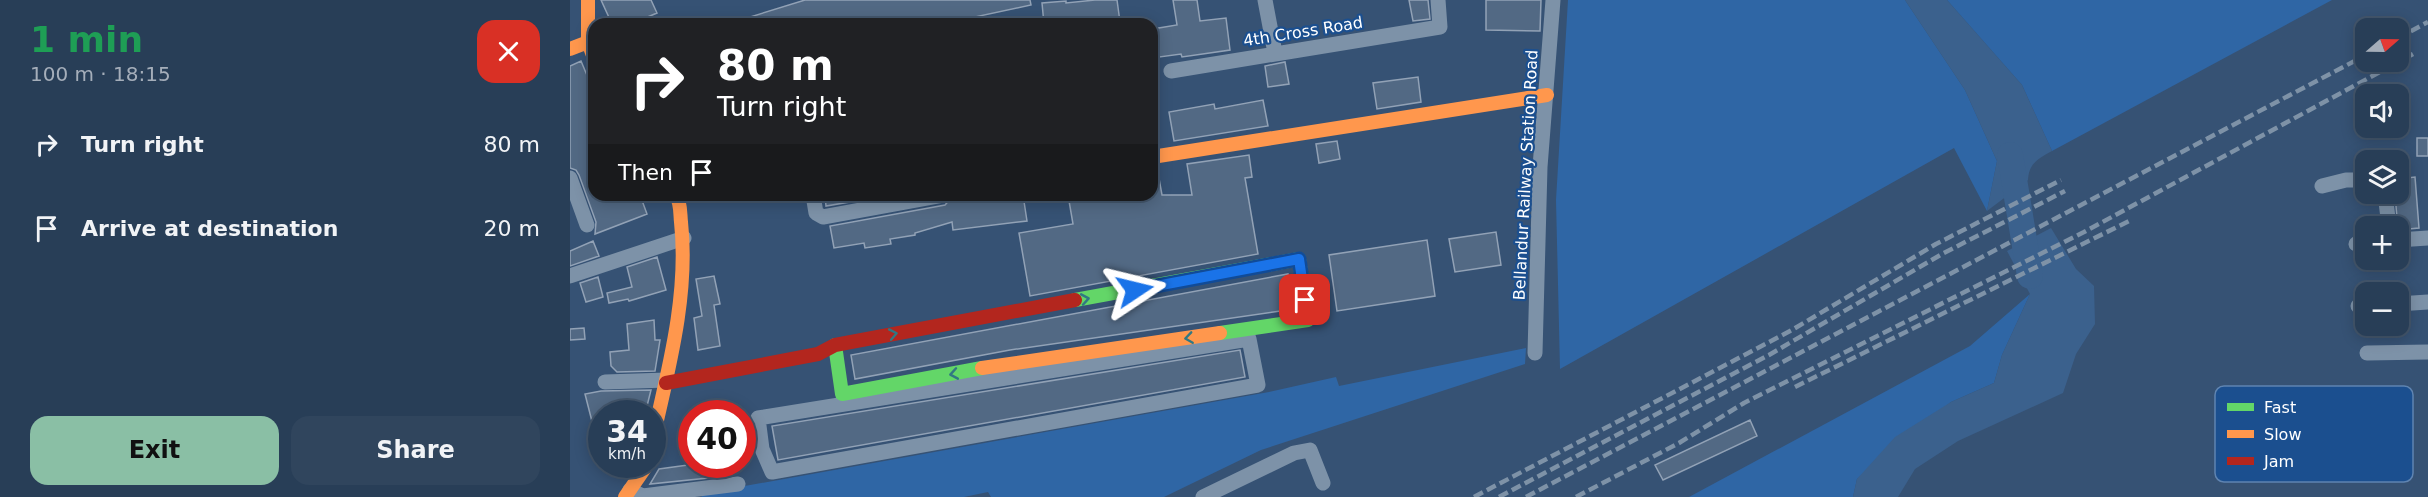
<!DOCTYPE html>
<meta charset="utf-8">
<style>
body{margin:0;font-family:"DejaVu Sans",sans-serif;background:#30455d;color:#f1f3f6;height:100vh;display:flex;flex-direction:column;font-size:22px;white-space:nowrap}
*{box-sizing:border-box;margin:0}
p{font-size:20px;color:#a5aeba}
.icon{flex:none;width:33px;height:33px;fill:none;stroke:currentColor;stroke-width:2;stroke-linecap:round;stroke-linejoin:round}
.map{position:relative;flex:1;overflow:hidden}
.sheet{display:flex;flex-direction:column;background:#283e57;width:570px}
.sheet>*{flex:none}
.guide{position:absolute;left:18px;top:18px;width:570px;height:183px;border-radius:18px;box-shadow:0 3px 15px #0003,0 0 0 2px #44576d;background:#202124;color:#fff;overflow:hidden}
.needle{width:39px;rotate:70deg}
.buttons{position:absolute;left:1785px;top:18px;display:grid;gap:12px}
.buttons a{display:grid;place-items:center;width:54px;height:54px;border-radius:12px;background:#283e57;box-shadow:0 3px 15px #0003,0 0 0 2px #44576d;font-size:30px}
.speed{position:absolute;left:18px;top:400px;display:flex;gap:12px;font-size:30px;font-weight:700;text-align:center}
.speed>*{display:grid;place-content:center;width:78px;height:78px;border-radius:50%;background:#283e57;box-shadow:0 3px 15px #0003,0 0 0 2px #44576d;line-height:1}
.speed small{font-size:15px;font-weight:400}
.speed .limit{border:9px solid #d22;background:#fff;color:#111}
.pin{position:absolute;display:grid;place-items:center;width:51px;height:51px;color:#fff;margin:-26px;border-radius:12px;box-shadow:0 3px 9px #0006}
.me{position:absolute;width:66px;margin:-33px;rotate:80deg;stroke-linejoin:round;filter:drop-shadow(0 0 4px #0008)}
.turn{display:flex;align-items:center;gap:21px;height:126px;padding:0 30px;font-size:27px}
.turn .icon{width:78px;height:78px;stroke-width:2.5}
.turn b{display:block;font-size:42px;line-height:51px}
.then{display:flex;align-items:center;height:57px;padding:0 30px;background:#0003;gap:12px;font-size:22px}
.round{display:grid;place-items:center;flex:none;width:63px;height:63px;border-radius:18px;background:#30455d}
.summary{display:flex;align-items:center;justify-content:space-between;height:102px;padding:0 30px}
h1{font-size:36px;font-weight:700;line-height:45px;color:#1e9e55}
.button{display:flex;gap:12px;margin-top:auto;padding:12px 30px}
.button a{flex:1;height:69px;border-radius:18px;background:#8abfa5;color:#111;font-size:24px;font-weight:700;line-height:69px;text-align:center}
.button a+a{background:#30455d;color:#f1f3f6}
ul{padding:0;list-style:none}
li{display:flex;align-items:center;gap:18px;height:84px;padding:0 30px}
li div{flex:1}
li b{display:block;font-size:22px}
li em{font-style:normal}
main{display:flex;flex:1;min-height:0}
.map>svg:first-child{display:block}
.green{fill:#2f66a5}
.water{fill:#3b618d}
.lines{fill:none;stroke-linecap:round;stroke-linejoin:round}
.river{stroke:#3b618d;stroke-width:26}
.building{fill:#526984;stroke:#92a2b6;stroke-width:1.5}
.street{stroke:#7d92a8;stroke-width:15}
.fast{stroke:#63d668;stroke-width:14}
.slow{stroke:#ff974d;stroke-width:14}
.jam{stroke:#b3261e;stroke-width:14}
.rail{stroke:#7e92a7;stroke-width:4.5;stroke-dasharray:10 4.5;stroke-linecap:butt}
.oneway{stroke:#317883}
.route-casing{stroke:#114b97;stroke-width:15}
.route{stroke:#1a73e8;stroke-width:10}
.labels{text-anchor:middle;stroke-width:4.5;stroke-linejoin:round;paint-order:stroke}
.street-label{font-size:16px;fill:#fff;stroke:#1b4f8f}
.key{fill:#1b4f8f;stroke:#5f84b1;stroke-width:1.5}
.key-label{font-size:16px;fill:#fff}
</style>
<main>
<section class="sheet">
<div class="summary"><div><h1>1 min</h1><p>100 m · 18:15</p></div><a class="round" style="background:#d93025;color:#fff"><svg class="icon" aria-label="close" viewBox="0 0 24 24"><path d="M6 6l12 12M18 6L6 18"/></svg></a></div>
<ul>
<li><svg class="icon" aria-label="right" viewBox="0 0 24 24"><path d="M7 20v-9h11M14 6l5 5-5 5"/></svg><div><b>Turn right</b></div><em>80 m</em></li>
<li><svg class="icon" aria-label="arrive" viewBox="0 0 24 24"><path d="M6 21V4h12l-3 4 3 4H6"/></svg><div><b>Arrive at destination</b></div><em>20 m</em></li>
</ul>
<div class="button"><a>Exit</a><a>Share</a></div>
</section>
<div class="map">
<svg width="1858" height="497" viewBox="0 0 1858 497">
<rect width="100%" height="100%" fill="#365274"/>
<path class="green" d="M998,0H1335L1395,90L1427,161L1417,211L1384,148L990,369L986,200Z
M1377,0H1762L1482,151L1452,85Z
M1460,294L1432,355L1424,383L1381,402L1287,479L1283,497H1119L1400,346Z
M956,348L955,364L691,450L594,497H421L418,492L394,497H132L130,494L699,392L766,377L769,386Z"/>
<path class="water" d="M1335,0H1377L1452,85L1482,151C1468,159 1459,163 1458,180L1417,211L1427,161L1395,90Z
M1481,228L1506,269L1524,286L1525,324L1506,354L1493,393L1388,441L1345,469L1328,497H1283L1287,479L1325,437L1381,402L1424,383L1432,355L1460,294L1437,251Z"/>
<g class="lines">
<path class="river" d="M1440,155L1460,276"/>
</g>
<path class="building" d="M31,0H81L87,13L61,24H42Z
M235,0H460L461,5L400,18L401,22L389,24H167V21Z
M525,0H547L550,22L474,24L472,3L496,1V3Z
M603,0H627L630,21L656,18L660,50L612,57L611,54L582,58L583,29L607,25Z
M839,0H858L860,19L843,21Z
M916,0H971L970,31L916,30Z
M11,61L24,92V195H70L77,214L25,234L26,222L9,175L6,170L0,168V66Z
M715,62L719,84L698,87L695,66Z
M848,77L851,102L807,109L803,83Z
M693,100L698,126L604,141L599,112L644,104L645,109Z
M1847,138H1858V156H1847Z
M767,141L770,159L749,163L746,144Z
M679,155L682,177L675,178L688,254L460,296L449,233L503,224L498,195H582V173H588L592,195H622L617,164Z
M1845,177L1849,228L1828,230L1825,194H1828V179Z
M255,195H303V198L256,206Z
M397,195H453L457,221L383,230L382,222L345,233V235L320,239L321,244L295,248L294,243L264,248L260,226L375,205L382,197Z
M926,232L931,265L885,272L879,239Z
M857,240L865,296L767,311L759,255Z
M23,241L29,256L0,266V251Z
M87,257L96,290L59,301L58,299L39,303L37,293L62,287L57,267Z
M718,274L724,309L440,350L285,379L281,355Z
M144,276L150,304L144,305L150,346L128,350L124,318L132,316L126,279Z
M28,277L33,297L16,302L10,283Z
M84,320L85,340H90L85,371L47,372L41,366L40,352L59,350L57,324Z
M14,328L15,339L0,340V329Z
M670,350L675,377L208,460L202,426Z
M81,390L75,414H32V444L28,445L15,394L31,391Z
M1180,420L1187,436L1093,480L1085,465Z
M118,465H136L138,478L80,484L89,469Z"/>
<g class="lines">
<path class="street" d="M695,0L705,53
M601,71L870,27L868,0
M0,178L17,225
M1752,186L1776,180H1796
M1815,194L1819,226
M243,195L246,213L253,217L373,195
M1828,240L1858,238
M1786,244L1796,243
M0,276L114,238
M1828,304L1858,302
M1788,306H1796
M679,339L688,385L202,472L192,449L188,418Z
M965,353L970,167L983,0
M1797,353L1858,352
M35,382L97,380
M60,490L73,496L168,484
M633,497L724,453L740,450L753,483"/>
<path class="fast" d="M505,300L729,259L738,320L650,333
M265,345L272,394L412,368"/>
<path class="slow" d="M18,0V42L24,58
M0,49L18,42
M582,157L977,95
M412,368L650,333
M82,442C98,371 119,295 111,222C110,213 111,203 106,195
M55,497L77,465"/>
<path class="jam" d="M96,383L248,354L265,345L505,300"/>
<path class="rail" d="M1828,38L1858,22
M1225,387L1559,221
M904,497L1222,330L1366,244L1491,180
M929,497L1199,355L1372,254L1495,191
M956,497L1796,55
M1006,497L1109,443L1174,403L1514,232L1843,54"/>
</g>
<defs><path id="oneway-chevron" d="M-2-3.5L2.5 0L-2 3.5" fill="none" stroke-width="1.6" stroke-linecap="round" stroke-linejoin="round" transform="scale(1.5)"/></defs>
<g class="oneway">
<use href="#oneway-chevron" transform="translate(515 299) rotate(-10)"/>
<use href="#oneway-chevron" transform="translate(323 334) rotate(-11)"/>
<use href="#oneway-chevron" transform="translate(619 338) rotate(172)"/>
<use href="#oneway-chevron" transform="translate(384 374) rotate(170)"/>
</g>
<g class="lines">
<defs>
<path id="route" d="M565,290L729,259L735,300"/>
</defs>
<use href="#route" class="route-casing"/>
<use href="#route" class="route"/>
</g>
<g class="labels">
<g class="street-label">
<text transform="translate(733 31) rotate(-9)" y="6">4th Cross Road</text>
<text transform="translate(955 175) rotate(-87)" y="6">Bellandur Railway Station Road</text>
</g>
</g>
<rect x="1645" y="386" width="198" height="96" rx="9" class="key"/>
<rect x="1657" y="403" width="27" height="8" fill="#63d668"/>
<rect x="1657" y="430" width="27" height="8" fill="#ff974d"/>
<rect x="1657" y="457" width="27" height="8" fill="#b3261e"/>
<g class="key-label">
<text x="1694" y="413">Fast</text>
<text x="1694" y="440">Slow</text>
<text x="1694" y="467">Jam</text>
</g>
</svg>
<div class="buttons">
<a><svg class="needle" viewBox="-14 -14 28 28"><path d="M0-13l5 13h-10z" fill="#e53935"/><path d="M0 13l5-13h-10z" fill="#a5aeba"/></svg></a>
<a><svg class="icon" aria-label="sound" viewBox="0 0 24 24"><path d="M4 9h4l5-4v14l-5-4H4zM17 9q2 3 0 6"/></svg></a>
<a><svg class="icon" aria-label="layers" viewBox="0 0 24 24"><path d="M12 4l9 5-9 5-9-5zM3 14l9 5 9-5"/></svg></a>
<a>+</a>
<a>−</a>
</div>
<div class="speed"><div>34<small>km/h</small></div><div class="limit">40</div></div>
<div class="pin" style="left:735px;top:300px;background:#d93025"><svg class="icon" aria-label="arrive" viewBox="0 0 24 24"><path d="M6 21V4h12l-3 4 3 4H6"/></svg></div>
<svg class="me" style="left:565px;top:290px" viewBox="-20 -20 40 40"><path d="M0-17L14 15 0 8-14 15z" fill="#1a73e8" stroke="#fff" stroke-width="4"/></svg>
<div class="guide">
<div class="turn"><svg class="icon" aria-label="right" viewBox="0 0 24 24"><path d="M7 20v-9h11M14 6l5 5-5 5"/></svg><div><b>80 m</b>Turn right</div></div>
<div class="then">Then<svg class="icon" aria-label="arrive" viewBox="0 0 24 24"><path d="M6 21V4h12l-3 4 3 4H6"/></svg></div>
</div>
</div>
</main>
